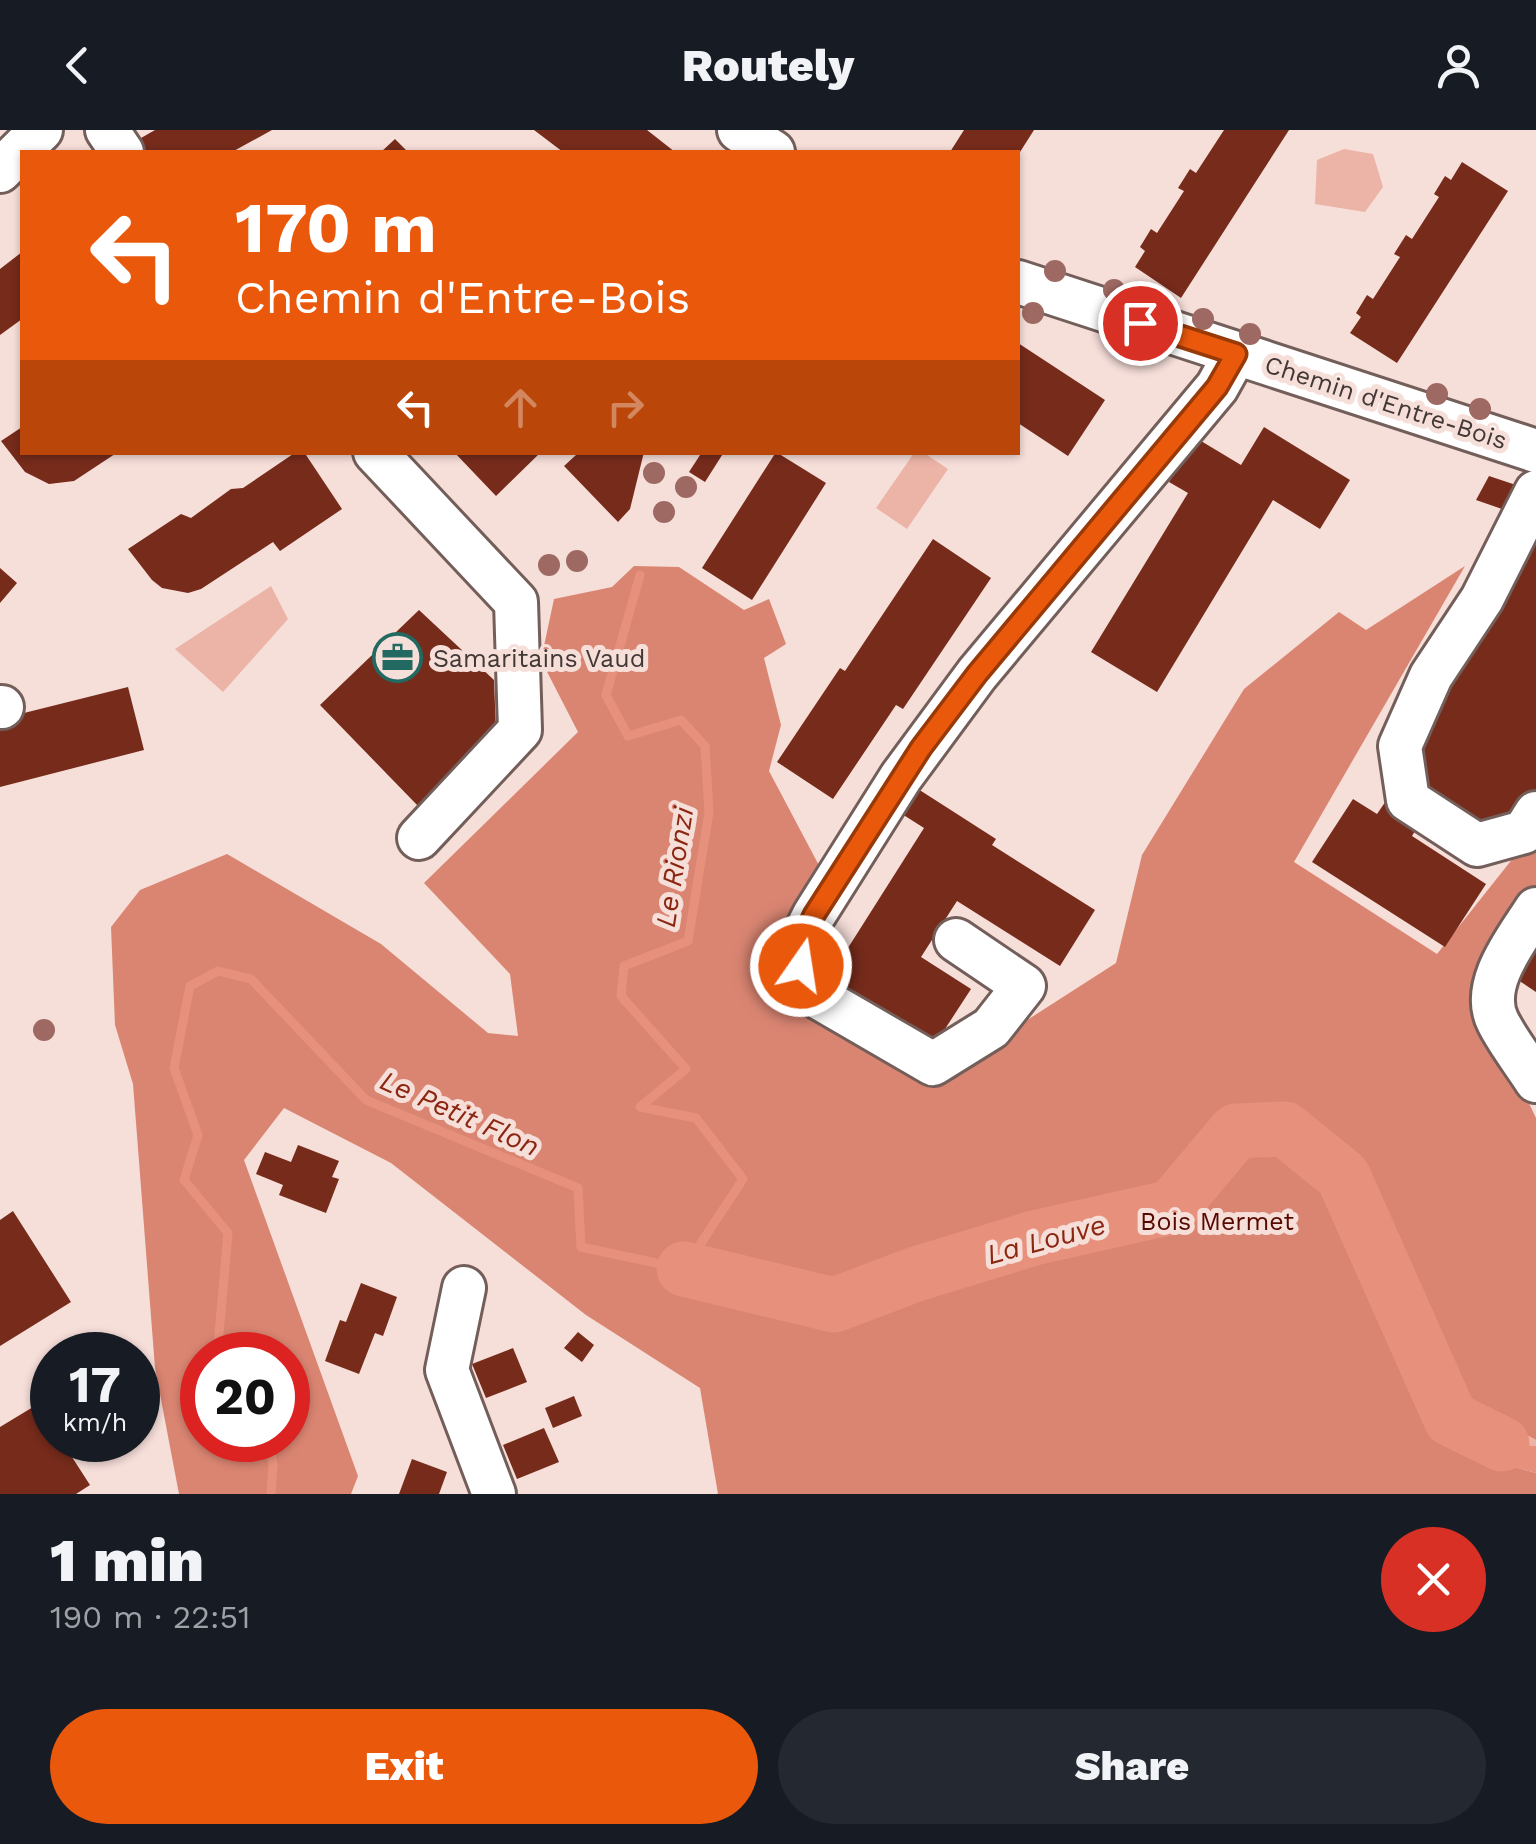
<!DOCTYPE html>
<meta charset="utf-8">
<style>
body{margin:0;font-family:"Work Sans",sans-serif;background:#242831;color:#f1f3f6;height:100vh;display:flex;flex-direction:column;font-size:38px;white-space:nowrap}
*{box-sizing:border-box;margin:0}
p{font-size:32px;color:#9ea1a6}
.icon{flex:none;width:55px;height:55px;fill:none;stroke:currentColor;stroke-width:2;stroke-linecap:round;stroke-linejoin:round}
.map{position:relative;height:1364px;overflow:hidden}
.side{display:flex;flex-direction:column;background:#171b24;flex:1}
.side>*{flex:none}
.guide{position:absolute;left:20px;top:20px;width:1000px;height:305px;border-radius:0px;box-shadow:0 2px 8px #0004;background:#ea580c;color:#fff;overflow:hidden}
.speed{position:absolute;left:30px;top:1202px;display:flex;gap:20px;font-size:50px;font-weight:700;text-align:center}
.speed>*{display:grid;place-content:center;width:130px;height:130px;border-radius:50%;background:#171b24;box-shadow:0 2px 8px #0004;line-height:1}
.speed small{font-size:25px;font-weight:400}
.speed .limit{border:15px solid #d22;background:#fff;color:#111}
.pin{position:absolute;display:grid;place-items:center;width:85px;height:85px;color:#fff;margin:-42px;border:5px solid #fff;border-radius:50%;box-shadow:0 2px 10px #0007}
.me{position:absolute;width:110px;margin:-55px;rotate:13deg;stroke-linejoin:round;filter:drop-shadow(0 0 8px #0008)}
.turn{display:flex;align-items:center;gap:35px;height:210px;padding:0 50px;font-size:45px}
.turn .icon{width:130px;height:130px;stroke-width:2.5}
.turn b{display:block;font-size:70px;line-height:85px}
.lanes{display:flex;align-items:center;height:95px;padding:0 50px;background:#0003;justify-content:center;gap:50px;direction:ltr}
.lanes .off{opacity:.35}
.round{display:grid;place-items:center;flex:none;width:105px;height:105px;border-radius:52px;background:#242831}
.head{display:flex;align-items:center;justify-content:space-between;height:170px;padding:0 50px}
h1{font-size:60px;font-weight:800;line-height:75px}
.button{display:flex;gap:20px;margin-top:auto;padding:20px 50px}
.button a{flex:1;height:115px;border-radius:60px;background:#ea580c;color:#fff;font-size:40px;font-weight:800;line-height:115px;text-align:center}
.button a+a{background:#242831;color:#f1f3f6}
header{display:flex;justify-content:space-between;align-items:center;height:130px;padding:0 50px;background:#171b24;font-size:45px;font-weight:800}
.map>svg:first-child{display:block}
.green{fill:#ecb4a7}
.forest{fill:#da8572;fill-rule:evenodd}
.water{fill:#e7917d}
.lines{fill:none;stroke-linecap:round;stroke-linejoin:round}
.stream{stroke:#e7917d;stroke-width:9}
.river{stroke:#e7917d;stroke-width:55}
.building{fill:#762b1b}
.minor-casing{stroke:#735e5a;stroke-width:48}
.minor{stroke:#fff;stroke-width:42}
.tree{fill:#9e6962}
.route-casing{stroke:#983908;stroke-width:25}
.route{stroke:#ea580c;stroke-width:18}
.labels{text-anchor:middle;stroke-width:10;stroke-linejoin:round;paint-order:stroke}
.street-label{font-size:25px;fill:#423836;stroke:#f6ded9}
.poi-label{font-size:25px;fill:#423836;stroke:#f6ded9;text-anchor:start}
.park-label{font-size:25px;fill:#560900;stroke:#f6ded9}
.water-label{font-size:28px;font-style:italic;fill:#8b2711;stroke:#f6ded9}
</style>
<header><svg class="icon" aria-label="back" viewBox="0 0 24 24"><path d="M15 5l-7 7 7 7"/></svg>Routely<svg class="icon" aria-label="person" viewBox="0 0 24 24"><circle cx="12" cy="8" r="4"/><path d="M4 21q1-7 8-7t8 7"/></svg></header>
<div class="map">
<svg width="1536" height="1364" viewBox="0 0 1536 1364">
<rect width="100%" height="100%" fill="#f6ded9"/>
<path class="green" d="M1344,19L1373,24L1383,57L1365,82L1315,74L1317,30Z
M914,323H924L948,339L907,399L876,378Z
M271,456L288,489L223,562L175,519Z
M1456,1269L1472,1294H1506L1536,1310V1316L1502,1314L1481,1328C1448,1319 1437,1301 1423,1272Z"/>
<path class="forest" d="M634,436L679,437L744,480L769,469L786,514L764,528L781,595L769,641L823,743L779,814L940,946L1116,833L1142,725L1244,559L1339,482L1366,500L1465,436L1294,732L1437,824L1536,699V762L1480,870L1536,988V1310L1506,1294H1472L1456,1269L1423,1273L1439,1304L1467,1324L1536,1343V1364H718L700,1258L586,1185L391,1033L284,978L244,1030L358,1346L351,1364H179L155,1238L133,954L115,895L111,797L140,760L227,724L381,814L488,903L518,906L510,844L424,753L578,602L541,530L554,469L612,457ZM202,1225H288V1310H202Z"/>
<path class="water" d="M1502,1314L1536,1316V1343L1481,1328Z"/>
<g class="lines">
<path class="stream" d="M228,1225L218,1215L228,1103L184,1050L198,1005L174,938L190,856L218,841L251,849L366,970L578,1058L581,1117L684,1139L743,1049L696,988L640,977L686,939L621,866L624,836L688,811L709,682L705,616L681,590L628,606L606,565L640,445
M269,1310L273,1335L271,1364"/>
<path class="river" d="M684,1139L834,1175L916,1144L1034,1108L1172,1077L1236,1001L1285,999L1343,1046L1451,1289L1502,1314"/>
</g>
<path class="building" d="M155,0H272L232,22H140L134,12Z
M534,0H647L675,22H563Z
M964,0H1034L1020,22H950Z
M1224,0H1289L1181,168L1135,137L1145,121L1140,117L1151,99L1157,103L1184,61L1178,58L1190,39L1196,43Z
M395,9L408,22H381Z
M1462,32L1508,61L1397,233L1350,203L1361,187L1356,183L1367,165L1373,169L1400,127L1394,124L1406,105L1412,109L1439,67L1434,64L1445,46L1451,50Z
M22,122V189L0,205V139Z
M1018,213L1105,270L1068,326L1018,293Z
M22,297V322H118L74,351L49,354L25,342L1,311Z
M1264,297L1350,350L1320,399L1273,370L1157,562L1091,522L1188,363L1169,352L1196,308L1241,335Z
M296,322H304L342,379L280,421L273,412L201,459L188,463L162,458L152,450L128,419L181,384L191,388L231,359L243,358Z
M454,322H541L496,366Z
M573,322H644L630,379L618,392L564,336L576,325Z
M702,322H724L705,352L689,342Z
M776,322L826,353L752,470L702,438Z
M1489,346L1516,355L1502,379L1476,370Z
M1536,393V670L1523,691L1478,700L1419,661L1410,618Z
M933,409L991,448L903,579L896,575L833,669L777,632L840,538L845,541Z
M0,438L17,453L0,473Z
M419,480L494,550L496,601L419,677L320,575Z
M128,557L144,620L0,657V589Z
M918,659L996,709L992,715L1095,780L1060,836L957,771L921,827L971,859L932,919L827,851L924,698L902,684Z
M1388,668L1422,689L1412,706L1486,754L1445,817L1312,732L1353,669L1377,684Z
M1536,808V862L1512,846Z
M298,1015L339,1031L332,1047L339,1049L326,1083L279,1065L283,1055L256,1044L265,1022L291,1032Z
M13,1081L71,1172L0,1216V1090Z
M361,1153L397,1167L383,1206L375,1203L359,1244L325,1231L340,1190L346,1192Z
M578,1202L594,1215L582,1232L564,1218Z
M513,1218L527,1252L486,1268L472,1234Z
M574,1266L582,1286L553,1298L545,1278Z
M38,1274L52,1297V1310H61L90,1355L76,1364H0V1297Z
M544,1298L559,1332L517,1349L503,1315Z
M412,1329L447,1342L439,1364H399Z"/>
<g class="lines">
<defs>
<path id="minor" d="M107,0L122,22
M739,0L773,22
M0,41L41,0
M1018,152L1536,321
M375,322L516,472L520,600L419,708
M1536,362L1482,469L1431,546L1400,616L1408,670L1477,715L1524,702L1536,683
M0,577H2
M1536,779C1517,809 1479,855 1498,892C1508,912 1524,932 1536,951
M956,810L1024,856L991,898L933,934L802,858L799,815L814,785L901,647L977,544L1217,257L1236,223
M464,1158L447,1240L494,1364"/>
</defs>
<use href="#minor" class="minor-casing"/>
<use href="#minor" class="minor"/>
</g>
<g class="tree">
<circle cx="1055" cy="141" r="11"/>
<circle cx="1114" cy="160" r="11"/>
<circle cx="1033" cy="183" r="11"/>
<circle cx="1203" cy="189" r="11"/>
<circle cx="1250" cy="204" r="11"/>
<circle cx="1437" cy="264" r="11"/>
<circle cx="1480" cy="279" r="11"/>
<circle cx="654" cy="343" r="11"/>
<circle cx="686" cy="357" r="11"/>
<circle cx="664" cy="382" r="11"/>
<circle cx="577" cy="431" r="11"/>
<circle cx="549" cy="435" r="11"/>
<circle cx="44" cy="900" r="11"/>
</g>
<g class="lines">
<defs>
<path id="route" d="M801,836L799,815L814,785L921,618L977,544L1217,257L1236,224L1140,193"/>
</defs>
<use href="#route" class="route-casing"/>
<use href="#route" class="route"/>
</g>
<defs>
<symbol id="office-ring" viewBox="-11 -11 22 22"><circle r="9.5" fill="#f6ded9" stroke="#226a61" stroke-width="1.5"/><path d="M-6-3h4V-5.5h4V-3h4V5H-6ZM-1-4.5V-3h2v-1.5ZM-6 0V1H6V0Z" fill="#226a61"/></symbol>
</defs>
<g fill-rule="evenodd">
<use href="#office-ring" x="370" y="500" width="55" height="55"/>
</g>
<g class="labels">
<g class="street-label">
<text transform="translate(1386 272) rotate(18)" y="9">Chemin d'Entre-Bois</text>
</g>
<g class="poi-label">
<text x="433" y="537">Samaritains Vaud</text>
</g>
<g class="park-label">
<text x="1217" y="1100">Bois Mermet</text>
</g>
<g class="water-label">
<text transform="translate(674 737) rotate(-81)" y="10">Le Rionzi</text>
<text transform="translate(460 983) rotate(24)" y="10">Le Petit Flon</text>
<text transform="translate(1046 1109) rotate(-15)" y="10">La Louve</text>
</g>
</g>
</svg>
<div class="speed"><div>17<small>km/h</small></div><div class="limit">20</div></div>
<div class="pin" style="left:1140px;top:193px;background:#d93025"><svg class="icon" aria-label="arrive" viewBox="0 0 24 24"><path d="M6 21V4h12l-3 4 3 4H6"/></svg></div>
<svg class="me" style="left:801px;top:836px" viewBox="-20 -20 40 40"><circle r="17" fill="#ea580c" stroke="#fff" stroke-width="3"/><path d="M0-11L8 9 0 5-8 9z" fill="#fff"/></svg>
<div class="guide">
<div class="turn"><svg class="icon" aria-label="left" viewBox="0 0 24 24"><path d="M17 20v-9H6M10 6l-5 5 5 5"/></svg><div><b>170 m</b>Chemin d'Entre-Bois</div></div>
<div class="lanes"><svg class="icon" aria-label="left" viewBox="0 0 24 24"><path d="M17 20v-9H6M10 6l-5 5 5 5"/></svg><svg class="icon off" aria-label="ahead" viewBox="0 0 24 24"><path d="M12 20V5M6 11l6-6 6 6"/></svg><svg class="icon off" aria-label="right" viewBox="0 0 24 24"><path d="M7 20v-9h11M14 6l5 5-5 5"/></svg></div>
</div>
</div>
<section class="side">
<div class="head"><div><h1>1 min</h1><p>190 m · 22:51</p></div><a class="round" style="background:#d93025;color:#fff"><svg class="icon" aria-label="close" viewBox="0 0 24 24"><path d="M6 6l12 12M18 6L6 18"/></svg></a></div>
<div class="button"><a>Exit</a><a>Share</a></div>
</section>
